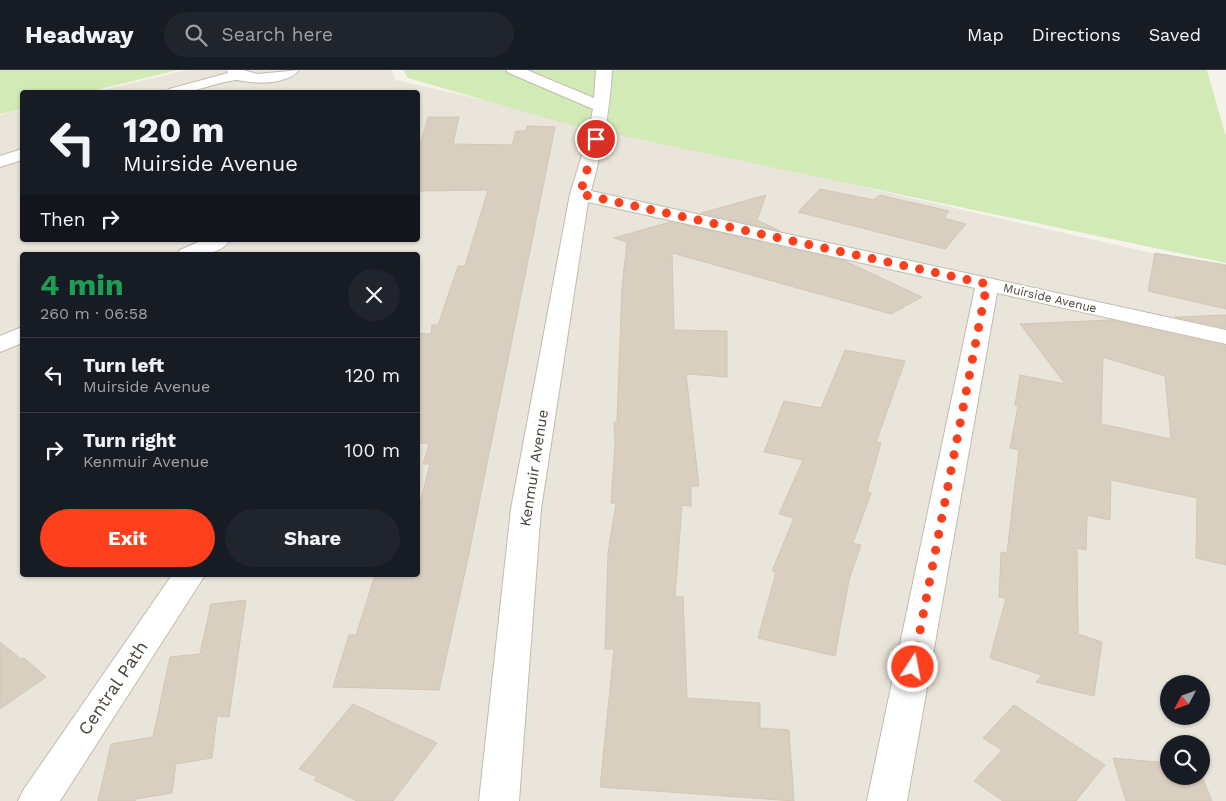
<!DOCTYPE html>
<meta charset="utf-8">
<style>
body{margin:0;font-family:"Work Sans",sans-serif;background:#20242c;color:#f1f3f6;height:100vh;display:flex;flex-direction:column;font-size:19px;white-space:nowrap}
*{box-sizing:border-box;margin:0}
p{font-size:16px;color:#9ea1a6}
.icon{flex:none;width:28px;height:28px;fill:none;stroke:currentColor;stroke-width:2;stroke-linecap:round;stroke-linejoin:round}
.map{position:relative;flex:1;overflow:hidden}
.drawer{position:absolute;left:20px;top:182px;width:400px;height:325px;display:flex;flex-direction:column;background:#171b24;border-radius:5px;box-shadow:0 1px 4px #0004}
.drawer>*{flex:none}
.banner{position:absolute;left:20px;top:20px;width:400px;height:152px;border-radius:5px;box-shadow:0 1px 4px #0004;background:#171b24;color:#f1f3f6;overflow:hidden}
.needle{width:32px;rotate:229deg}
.tools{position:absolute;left:1160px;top:605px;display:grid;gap:10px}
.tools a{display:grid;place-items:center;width:50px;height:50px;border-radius:50%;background:#171b24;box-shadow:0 1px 4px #0004;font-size:25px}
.pin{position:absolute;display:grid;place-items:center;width:42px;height:42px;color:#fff;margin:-21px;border:2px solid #fff;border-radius:50%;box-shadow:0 1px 5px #0007}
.me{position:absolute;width:55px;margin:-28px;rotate:11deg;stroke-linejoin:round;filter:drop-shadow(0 0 4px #0008)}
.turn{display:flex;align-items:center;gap:18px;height:105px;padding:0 20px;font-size:22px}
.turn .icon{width:65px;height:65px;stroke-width:2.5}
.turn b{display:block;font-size:35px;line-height:42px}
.then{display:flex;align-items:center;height:48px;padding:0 20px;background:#0003;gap:10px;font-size:19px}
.round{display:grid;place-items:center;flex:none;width:52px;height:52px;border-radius:26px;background:#20242c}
.overview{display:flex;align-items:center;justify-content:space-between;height:85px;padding:0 20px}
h1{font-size:30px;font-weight:700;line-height:38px;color:#1e9e55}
.button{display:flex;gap:10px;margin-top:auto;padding:10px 20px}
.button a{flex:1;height:58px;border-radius:30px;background:#fc3f1d;color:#fff;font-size:20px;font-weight:700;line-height:58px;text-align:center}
.button a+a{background:#20242c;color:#f1f3f6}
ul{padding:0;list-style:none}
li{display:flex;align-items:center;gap:15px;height:75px;padding:0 20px;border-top:1px solid #363941}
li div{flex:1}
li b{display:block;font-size:19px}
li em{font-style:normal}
header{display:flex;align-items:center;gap:30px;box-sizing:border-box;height:70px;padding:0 25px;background:#171b24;border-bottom:1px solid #363941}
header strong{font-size:24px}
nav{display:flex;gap:28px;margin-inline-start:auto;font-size:18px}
.search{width:350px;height:45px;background:#20242c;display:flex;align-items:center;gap:12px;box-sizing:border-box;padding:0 18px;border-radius:28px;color:#9ea1a6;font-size:19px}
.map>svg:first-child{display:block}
.residential{fill:#eae5da;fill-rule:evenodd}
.green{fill:#d2eab5}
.building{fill:#d8cfc1;stroke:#d3c7b4;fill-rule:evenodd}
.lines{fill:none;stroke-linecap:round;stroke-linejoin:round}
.minor-casing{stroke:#c2bbae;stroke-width:2}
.minor{fill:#fff;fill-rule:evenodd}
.route{stroke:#fc3f1d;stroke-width:9;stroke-dasharray:0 16.2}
.labels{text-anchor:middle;stroke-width:4;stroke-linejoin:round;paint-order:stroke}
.far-street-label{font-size:12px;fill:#4b4439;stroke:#fff}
.street-label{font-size:15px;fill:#4b4439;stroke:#fff}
.near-street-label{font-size:18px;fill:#4b4439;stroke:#fff}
</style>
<header>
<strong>Headway</strong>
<div class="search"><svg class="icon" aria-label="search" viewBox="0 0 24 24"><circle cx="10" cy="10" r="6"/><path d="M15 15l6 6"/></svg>Search here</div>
<nav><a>Map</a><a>Directions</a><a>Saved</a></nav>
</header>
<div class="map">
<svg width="1226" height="731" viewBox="0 0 1226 731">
<rect width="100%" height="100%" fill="#f6f3ec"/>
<path class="residential" d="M187,0H391L396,10L1226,200V731H0V45L22,39V170H418V22H93ZM22,185H418V505H22ZM1169,614H1201V646H1169ZM1169,674H1201V706H1169Z"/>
<path class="green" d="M0,0H178L88,22H22V39L0,44Z
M403,0H1207L1226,67V193L567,54L408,8Z"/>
<path class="building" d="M428,47H459L453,74L512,75L516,61H526L527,56L555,57L467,493L439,620L333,617L349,565H356L375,505H418V441L430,394H423L429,374L418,373V263L431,264L432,255H438L458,196H465L488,120L418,121V82Z
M820,119L874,130L879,125L949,141L944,148L966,154L945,179L798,142Z
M766,125L757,150L780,161L701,143Z
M670,152L845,191L922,227L891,244L672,183L674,260L727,261V307L686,304L699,416H691V436L682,435L675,527H683L687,628L760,633V658L789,660L794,731L600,717L614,579H605L608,483L616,433H611L615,374L614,352H617L622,217L627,172L614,168Z
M1155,183L1226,195V239L1148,221Z
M1226,245V258L1175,247Z
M1110,250L1226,276V495L1196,488L1197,428L1111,410L1110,450L1087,445L1086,480L1077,478L1078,564L1102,572L1094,626L1036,612L1042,605L990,588L1006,528L999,527L1001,482L1007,483L1019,380L1010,378L1018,336L1015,335L1020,305L1065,314L1020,254ZM1103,287L1165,306L1171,369L1101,354Z
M845,280L905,291L876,372L881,373L867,422L871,423L853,473L861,475L849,510L835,586L758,568L776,502L772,501L794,448L779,444L803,390L764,382L784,331L821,338Z
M246,530L229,647L217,646L212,688L176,694L172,723L136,729L135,731H98L111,674L153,667L170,587L200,584L211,534Z
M0,572L21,589L24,588L46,607L0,639Z
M353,634L437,673L393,731H357L314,710L317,707L299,699Z
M1014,635L1105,695L1076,731H1003L974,711L1002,680L983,668Z
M1113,688L1169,693V706H1201V704L1212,731H1126Z"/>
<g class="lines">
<defs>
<path id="minor" d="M227,0H243L258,4L299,0C290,12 265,14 251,12C246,12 240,10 236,10C212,13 192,25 167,22L169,19L228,3Z
M506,0H527L594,28L596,0H612C610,42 602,80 591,121L1226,260V274L997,223L907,731H867L975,218L588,132L541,439L519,731H479L511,439L570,124L587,69L593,39L509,3Z
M22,79V90L0,97V86Z
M203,170H230C219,187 195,185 177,185L180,180Z
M22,257V273L0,282V266Z
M172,505H205L60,731H18L24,719Z"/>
</defs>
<use href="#minor" class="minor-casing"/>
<use href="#minor" class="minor"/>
</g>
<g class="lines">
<path class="route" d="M596,69L580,124L987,214L913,597"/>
</g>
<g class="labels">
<g class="far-street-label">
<text transform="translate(1050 228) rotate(13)" y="4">Muirside Avenue</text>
</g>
<g class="street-label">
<text transform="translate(534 398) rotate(-81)" y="5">Kenmuir Avenue</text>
</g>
<g class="near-street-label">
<text transform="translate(113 618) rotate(-56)" y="6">Central Path</text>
</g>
</g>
</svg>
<div class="tools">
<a><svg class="needle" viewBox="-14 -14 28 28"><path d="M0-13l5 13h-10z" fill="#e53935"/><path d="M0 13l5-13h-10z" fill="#9ea1a6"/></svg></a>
<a><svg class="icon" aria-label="search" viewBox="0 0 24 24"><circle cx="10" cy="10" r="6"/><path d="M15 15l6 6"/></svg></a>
</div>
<div class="pin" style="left:596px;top:69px;background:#d93025"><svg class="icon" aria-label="arrive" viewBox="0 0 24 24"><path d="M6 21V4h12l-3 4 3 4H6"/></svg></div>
<svg class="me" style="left:913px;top:597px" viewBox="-20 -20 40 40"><circle r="17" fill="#fc3f1d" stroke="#fff" stroke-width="3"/><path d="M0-11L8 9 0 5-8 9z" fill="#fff"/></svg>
<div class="banner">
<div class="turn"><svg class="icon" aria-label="left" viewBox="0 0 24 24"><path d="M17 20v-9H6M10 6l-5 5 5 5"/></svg><div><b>120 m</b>Muirside Avenue</div></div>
<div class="then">Then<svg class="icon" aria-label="right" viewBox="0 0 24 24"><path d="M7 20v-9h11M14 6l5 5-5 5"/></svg></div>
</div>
<section class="drawer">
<div class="overview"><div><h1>4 min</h1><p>260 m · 06:58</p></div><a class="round"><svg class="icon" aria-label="close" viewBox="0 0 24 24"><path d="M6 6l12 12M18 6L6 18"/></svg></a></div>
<ul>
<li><svg class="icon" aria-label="left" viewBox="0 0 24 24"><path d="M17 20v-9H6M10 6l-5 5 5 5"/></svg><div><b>Turn left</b><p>Muirside Avenue</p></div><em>120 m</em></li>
<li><svg class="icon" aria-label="right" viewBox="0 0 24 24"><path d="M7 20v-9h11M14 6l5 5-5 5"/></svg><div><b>Turn right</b><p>Kenmuir Avenue</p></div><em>100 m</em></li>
</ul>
<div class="button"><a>Exit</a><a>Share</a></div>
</section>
</div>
